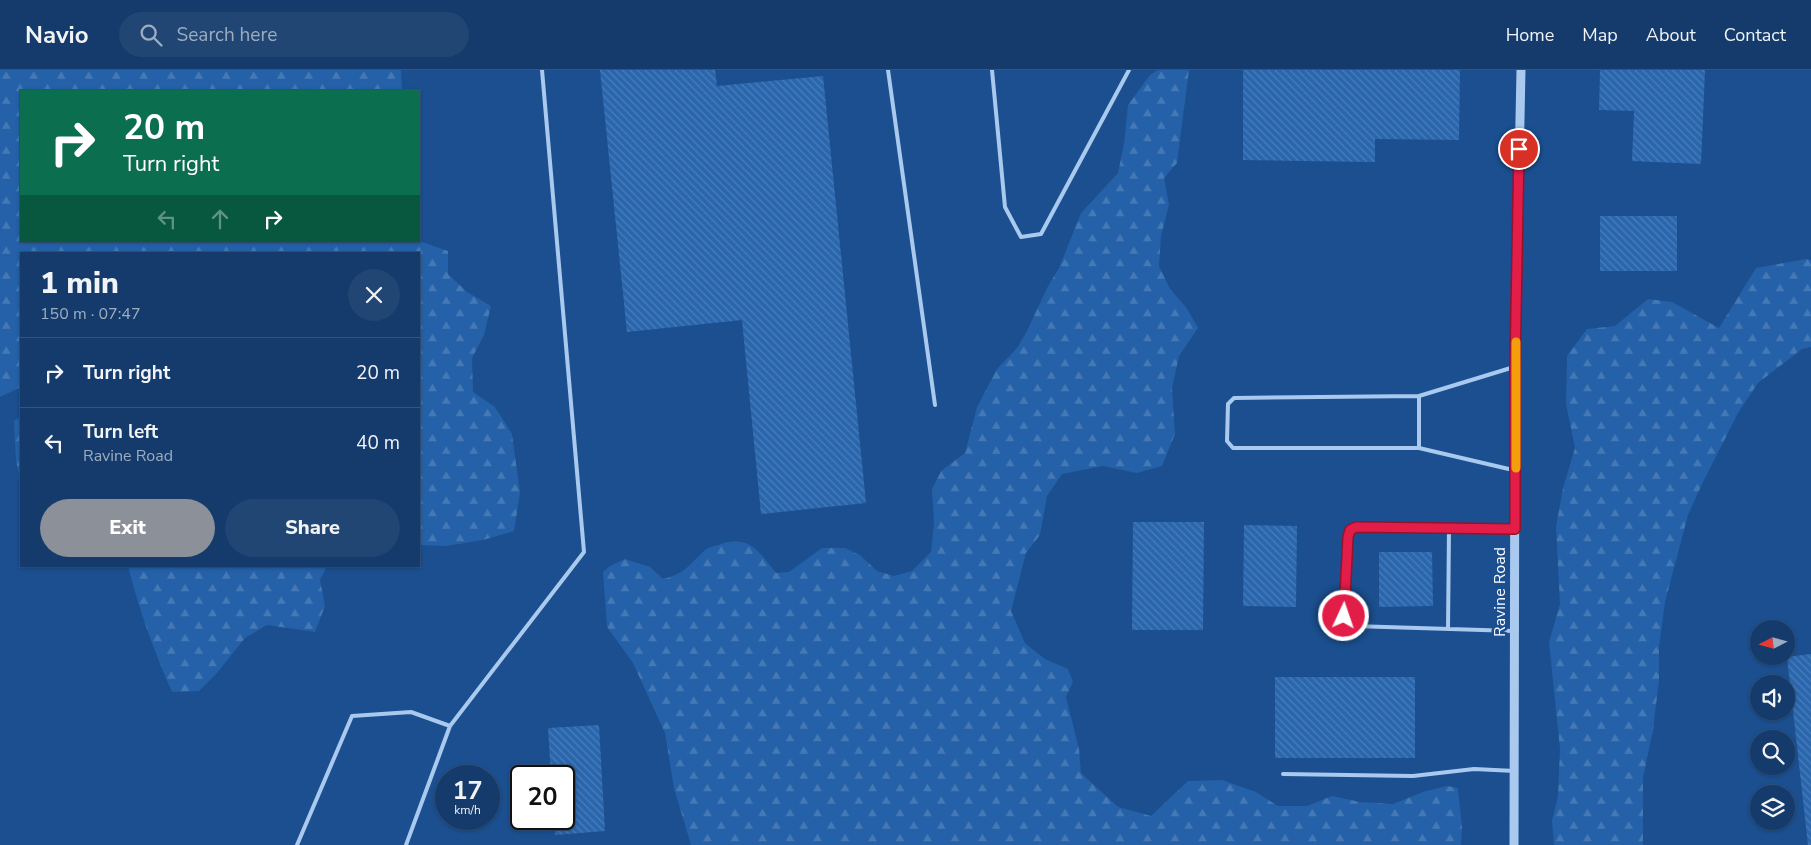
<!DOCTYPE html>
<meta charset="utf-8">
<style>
body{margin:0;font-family:"Nunito Sans",sans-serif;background:#214673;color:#f1f3f6;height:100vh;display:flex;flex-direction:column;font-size:19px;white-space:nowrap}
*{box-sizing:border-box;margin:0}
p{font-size:16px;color:#9dadc1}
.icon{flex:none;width:28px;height:28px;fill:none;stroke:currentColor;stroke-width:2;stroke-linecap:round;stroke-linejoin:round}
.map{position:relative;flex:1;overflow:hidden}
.panel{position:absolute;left:20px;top:182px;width:400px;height:315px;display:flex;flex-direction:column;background:#143b6b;border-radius:0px;box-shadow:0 1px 4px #0004,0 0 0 1px #33557e}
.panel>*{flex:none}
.top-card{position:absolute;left:20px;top:20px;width:400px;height:152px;border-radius:0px;box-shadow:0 1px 4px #0004,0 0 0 1px #33557e;background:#0b6e4f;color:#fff;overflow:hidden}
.needle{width:32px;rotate:264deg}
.buttons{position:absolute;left:1750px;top:550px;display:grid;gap:10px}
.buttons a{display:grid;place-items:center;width:45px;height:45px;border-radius:50%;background:#143b6b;box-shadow:0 1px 4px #0004,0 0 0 1px #33557e;font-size:25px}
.speed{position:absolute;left:435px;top:695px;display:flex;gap:10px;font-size:25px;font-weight:700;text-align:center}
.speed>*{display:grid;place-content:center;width:65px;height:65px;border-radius:50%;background:#143b6b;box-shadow:0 1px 4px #0004,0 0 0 1px #33557e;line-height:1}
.speed small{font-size:12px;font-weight:400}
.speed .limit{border:2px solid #111;border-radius:8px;background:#fff;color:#111}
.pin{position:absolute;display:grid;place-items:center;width:42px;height:42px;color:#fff;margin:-21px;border:2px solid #fff;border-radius:50%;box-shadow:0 1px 5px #0007}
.me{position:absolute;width:55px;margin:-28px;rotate:3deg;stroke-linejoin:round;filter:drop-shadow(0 0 4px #0008)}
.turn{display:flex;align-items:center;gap:18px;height:105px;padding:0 20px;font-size:22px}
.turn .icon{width:65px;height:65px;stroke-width:2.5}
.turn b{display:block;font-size:35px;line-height:42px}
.lanes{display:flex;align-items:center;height:48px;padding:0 20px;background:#0003;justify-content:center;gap:25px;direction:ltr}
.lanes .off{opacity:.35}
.round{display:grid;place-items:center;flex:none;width:52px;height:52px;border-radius:26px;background:#214673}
.overview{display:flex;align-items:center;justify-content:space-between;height:85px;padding:0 20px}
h1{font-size:30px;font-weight:800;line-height:38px}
.cta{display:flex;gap:10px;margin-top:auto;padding:10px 20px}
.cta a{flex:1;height:58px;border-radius:30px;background:#8c9099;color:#fff;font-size:20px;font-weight:800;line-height:58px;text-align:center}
.cta a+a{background:#214673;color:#f1f3f6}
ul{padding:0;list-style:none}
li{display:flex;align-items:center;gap:15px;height:70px;padding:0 20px;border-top:1px solid #33557e}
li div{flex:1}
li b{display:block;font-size:19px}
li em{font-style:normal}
header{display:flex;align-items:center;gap:30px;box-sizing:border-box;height:70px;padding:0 25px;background:#143b6b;border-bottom:1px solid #33557e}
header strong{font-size:24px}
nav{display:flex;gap:28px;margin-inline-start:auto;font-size:18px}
.search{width:350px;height:45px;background:#214673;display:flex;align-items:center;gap:12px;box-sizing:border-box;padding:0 18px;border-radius:28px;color:#9dadc1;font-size:19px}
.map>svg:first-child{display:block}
.forest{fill:url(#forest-firs)}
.building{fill:url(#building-back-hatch)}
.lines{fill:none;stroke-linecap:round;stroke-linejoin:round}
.service{stroke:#a9c9ee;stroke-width:4}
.tertiary{stroke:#a9c9ee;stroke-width:9}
.route-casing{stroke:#92132f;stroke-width:12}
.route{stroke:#e11d48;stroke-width:9}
.slow{stroke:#f59e0b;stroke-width:9}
.labels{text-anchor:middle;stroke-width:5;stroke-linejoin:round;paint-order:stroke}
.street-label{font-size:16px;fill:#fff;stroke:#1b4f8f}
</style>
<header>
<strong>Navio</strong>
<div class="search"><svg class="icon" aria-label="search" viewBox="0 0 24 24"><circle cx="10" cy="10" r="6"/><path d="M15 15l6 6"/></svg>Search here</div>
<nav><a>Home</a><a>Map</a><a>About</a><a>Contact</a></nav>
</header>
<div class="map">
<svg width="1811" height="775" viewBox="0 0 1811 775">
<defs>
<pattern id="forest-firs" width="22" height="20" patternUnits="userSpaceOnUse" patternTransform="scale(1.25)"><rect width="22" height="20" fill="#2461a8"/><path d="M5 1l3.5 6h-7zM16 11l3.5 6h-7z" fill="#4579b5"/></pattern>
<pattern id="building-back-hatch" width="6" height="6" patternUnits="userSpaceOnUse" patternTransform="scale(1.25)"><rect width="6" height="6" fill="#2a66ad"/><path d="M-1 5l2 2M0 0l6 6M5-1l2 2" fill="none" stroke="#4a7db9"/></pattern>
</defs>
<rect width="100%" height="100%" fill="#1b4f8f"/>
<path class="forest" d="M0,0H401L402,21H21V171H419L448,181V204L467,222L491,236L484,265L472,288L473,322L495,337L512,364L520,423L514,461L483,470L446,476L419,475V184H21V317L0,327Z
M1158,0H1189L1177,93L1164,108L1169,135L1161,166L1159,196L1170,219L1186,237L1198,258L1179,286L1172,318L1175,364L1162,396L1137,403L1103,396L1062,404L1047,426L1040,465L1026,483L1011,541L1025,573L1045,589L1068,599L1073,612L1066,627L1079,679L1081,703L1118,737L1151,746L1188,711L1222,710L1256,722L1278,736H1307L1332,726L1360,732L1393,734L1423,722L1447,716L1458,718L1462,758L1461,775H691L674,718L665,663L633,593L607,557L603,502L610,496L625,489L650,497L663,509C684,504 688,496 703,482C707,477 715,476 721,474C751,465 759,482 776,503L789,502L822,478H845L860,485L877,501L894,506L912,501L931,482L934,453L932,419L941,401L965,383L977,337L997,299L1017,278L1027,261L1047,218L1059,198L1081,143L1118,103L1124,74L1128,35L1150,5Z
M1806,189L1811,190V277L1802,279L1758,313L1738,343L1702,414L1688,445L1665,532L1659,577V610L1653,660L1643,708V775H1554L1552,751L1558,726L1560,679L1549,572L1560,534L1556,457L1563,418L1575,378L1566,334L1567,286L1587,259L1615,256L1648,229L1672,232L1719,258L1756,198Z
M21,347V414L16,391L14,351Z
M128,496H327L320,510L325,536L315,562L267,555L245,568L217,603L199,621L172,622C154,581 139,540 128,496Z"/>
<path class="building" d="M600,0H715L717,16L823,6L866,433L761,444L742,250L627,262Z
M1243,0H1460L1459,70L1375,69V92L1243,90Z
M1600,0H1705L1701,94L1632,91L1634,41L1599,40Z
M1600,146H1677V201H1600Z
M1133,452H1204L1203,560H1132Z
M1244,455L1297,456L1296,537L1243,536Z
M1379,482H1432L1433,536L1379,537Z
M1811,584V775H1808L1787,587Z
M1275,607H1415V688H1275Z
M599,655L605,761L555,765L554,749H564V706H551L548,658Z"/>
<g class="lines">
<path class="service" d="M888,0L935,335
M992,0L1005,137L1021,167L1041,164L1129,0
M1419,378H1233L1227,371L1228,334L1234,328L1419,326
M1513,400L1419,378V326L1514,297
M1513,459L1356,457L1351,460L1347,467L1344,546L1348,553L1353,556L1514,561
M1448,559L1449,459
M1283,704L1413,706L1474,699L1515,701
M297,775L352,646L411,642L450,656
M406,775L450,656L584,482L542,0"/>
<path class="tertiary" d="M1514,775L1515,297L1521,0"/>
</g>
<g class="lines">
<defs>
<path id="route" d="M1344,546L1348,467L1350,460L1356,457L1515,459V297L1519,79"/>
</defs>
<use href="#route" class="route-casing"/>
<use href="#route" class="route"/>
<path class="slow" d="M1516,398V272"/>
</g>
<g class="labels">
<g class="street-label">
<text transform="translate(1499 522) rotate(-90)" y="6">Ravine Road</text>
</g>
</g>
</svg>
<div class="buttons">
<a><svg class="needle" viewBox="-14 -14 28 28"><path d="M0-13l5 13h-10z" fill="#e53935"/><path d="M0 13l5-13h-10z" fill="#9dadc1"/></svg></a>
<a><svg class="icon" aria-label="sound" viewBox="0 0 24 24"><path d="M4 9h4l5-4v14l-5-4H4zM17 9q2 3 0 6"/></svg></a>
<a><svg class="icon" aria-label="search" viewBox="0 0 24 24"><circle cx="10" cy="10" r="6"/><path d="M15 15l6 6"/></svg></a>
<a><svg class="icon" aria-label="layers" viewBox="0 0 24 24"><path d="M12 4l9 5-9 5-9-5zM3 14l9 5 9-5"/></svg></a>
</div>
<div class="speed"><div>17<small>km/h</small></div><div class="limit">20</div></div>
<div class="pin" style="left:1519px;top:79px;background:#d93025"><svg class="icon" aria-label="arrive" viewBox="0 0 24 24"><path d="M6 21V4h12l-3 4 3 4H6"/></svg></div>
<svg class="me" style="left:1344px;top:546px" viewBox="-20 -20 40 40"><circle r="17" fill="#e11d48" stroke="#fff" stroke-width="3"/><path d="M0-11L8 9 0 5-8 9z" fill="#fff"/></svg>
<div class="top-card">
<div class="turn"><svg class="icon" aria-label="right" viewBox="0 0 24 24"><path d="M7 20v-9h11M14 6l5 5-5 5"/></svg><div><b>20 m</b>Turn right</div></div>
<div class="lanes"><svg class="icon off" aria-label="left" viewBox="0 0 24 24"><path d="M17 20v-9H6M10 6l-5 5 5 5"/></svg><svg class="icon off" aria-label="ahead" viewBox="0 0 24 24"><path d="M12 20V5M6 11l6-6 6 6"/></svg><svg class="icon" aria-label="right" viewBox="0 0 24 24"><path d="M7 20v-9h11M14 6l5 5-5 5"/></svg></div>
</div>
<section class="panel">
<div class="overview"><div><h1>1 min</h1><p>150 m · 07:47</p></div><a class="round"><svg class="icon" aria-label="close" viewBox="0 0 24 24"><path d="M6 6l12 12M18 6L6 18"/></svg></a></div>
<ul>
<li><svg class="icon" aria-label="right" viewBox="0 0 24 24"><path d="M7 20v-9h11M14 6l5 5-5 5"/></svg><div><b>Turn right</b></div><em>20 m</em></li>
<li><svg class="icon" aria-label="left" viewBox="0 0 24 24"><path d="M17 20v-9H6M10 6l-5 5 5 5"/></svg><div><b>Turn left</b><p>Ravine Road</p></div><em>40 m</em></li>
</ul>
<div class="cta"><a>Exit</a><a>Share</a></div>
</section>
</div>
